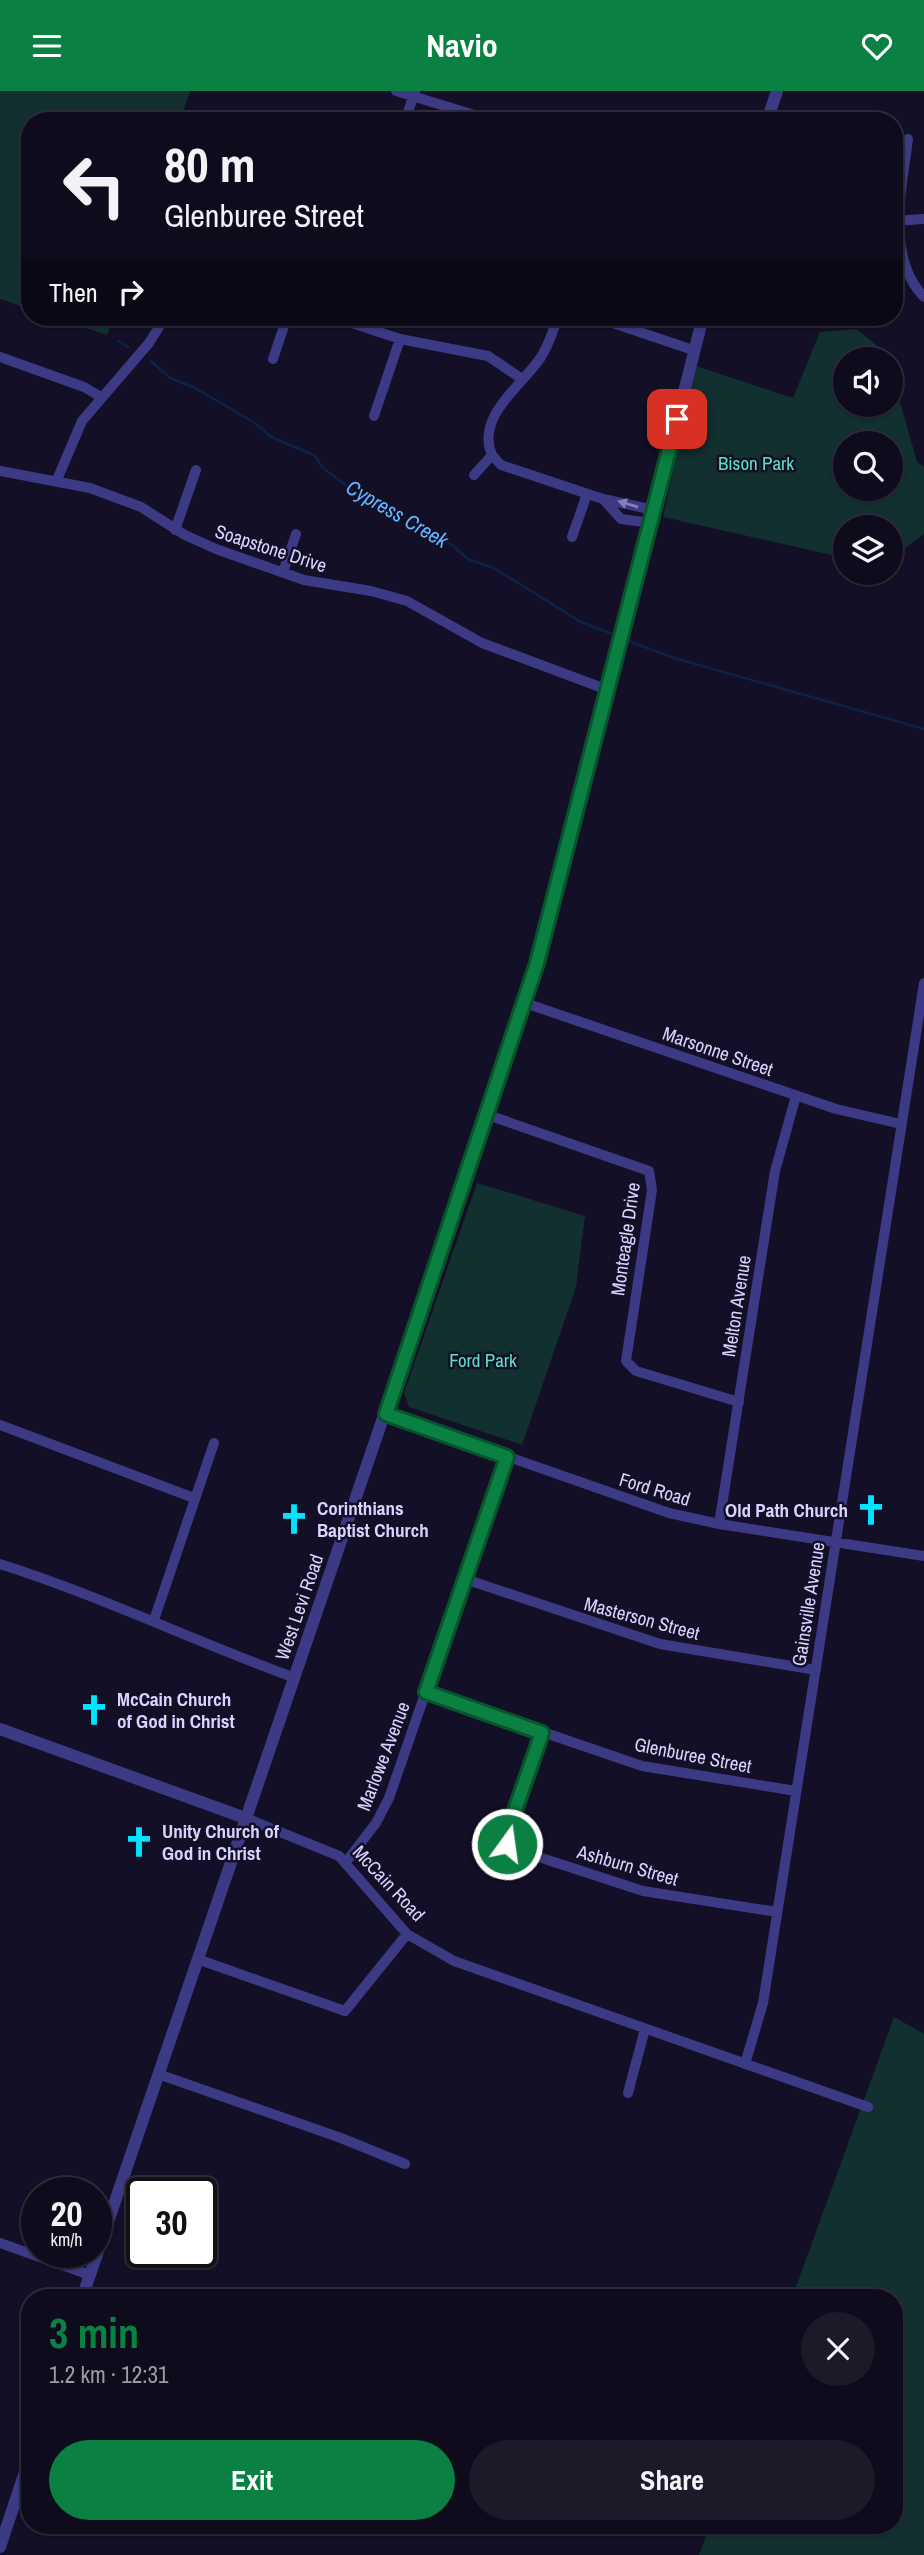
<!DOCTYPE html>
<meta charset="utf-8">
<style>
body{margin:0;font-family:"Archivo Narrow",sans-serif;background:#1c1929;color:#f1f3f6;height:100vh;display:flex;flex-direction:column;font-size:26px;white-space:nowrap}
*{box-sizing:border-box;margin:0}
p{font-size:23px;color:#9b9ba3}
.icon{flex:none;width:38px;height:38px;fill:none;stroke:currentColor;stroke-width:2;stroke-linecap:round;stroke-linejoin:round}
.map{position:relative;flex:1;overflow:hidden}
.sheet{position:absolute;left:21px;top:2198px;width:882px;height:245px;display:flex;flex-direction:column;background:#0e0b1c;border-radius:28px;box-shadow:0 2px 5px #0004,0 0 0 2px #2e2b3b}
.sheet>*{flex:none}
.guide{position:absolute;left:21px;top:21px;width:882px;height:214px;border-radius:28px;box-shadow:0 2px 5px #0004,0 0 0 2px #2e2b3b;background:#0e0b1c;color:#f1f3f6;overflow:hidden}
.controls{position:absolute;left:833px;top:256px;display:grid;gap:14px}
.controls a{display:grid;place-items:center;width:70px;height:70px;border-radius:50%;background:#0e0b1c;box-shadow:0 2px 5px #0004,0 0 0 2px #2e2b3b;font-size:35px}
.speed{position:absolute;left:21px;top:2086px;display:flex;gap:14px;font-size:35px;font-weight:700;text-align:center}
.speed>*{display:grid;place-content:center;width:91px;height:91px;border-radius:50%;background:#0e0b1c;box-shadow:0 2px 5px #0004,0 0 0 2px #2e2b3b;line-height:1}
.speed small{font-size:18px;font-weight:400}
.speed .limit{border:4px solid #111;border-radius:10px;background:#fff;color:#111}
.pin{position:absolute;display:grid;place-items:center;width:60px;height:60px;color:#fff;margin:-30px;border-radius:14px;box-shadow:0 4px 10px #0006}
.me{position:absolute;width:77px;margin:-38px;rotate:14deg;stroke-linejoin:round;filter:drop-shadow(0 0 5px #0008)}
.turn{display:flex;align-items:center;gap:24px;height:147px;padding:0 28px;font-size:32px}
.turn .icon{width:91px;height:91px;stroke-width:2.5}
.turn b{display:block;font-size:49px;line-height:60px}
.then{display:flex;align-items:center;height:66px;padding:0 28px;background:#0003;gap:14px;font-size:26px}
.round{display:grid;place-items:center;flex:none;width:74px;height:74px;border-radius:37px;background:#1c1929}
.overview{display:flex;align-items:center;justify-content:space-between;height:119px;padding:0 28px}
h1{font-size:42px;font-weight:700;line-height:52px;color:#0b8043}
.button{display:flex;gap:14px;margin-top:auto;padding:14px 28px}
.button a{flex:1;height:80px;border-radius:42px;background:#0b8043;color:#fff;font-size:28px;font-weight:700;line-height:80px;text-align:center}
.button a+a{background:#1c1929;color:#f1f3f6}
header{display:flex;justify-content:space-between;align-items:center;height:91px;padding:0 28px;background:#0b8043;color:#fff;font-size:32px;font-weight:700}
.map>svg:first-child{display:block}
.green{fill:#12302f;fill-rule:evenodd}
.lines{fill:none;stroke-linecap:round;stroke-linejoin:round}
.stream{stroke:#0c2248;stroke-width:2.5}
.minor{stroke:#3d3a85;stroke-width:10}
.tertiary{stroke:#3d3a85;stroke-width:12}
.oneway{fill:#837fbc}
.route-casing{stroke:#07532c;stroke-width:18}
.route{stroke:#0b8043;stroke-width:12}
.labels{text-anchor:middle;stroke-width:5;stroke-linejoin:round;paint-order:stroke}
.park-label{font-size:19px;fill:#5fe0c0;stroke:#130f26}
.street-label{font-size:19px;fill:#d9d4ff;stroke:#130f26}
.poi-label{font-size:19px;font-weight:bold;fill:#d9d4ff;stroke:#130f26;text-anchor:start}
.water-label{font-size:21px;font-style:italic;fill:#62b6ff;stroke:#130f26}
</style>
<header><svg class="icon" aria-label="menu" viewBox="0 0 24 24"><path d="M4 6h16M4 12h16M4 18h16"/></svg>Navio<svg class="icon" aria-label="heart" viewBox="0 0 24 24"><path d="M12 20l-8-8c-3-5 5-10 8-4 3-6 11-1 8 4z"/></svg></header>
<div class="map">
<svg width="924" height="2464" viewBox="0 0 924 2464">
<rect width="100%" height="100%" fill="#130f26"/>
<path class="green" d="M0,0H190L180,30H30V218L0,208Z
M52,226H114L107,244Z
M857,238L887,263L888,268H845V313H891V279L917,371L924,376V443L891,468V436H845V467L663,426L696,275L793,307L820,241ZM845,352H891V397H845Z
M477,1092L585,1125L576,1196L522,1354L409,1316L404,1302Z
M894,1926L924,1943V2464H699L710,2434H894V2207H792Z"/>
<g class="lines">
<path class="stream" d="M119,250L128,256
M151,270L170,287L195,297L255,332L271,346L314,364L323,377L361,405L445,448L468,468L494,477L581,531L615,544
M629,550L671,566L924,638"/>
<path class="minor" d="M396,0L494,30
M405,30L415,0
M908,48C902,96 885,166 924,206
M894,130L924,128
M334,226L400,248L488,265L522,288
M595,226L693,259
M0,266L84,296L101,306
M273,268L287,226
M374,325L400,248
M492,364L501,374L603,408L654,419
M0,380L90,397L141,416L185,444L216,458L304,489L371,500L407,510L482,552L608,599
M474,384L492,364C475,325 523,294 541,266C549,254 553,239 558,226
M56,391L82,330L149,252L165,226
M603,408L621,428L651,432
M175,439L196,379
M572,446L587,403
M283,481L296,443
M525,912L836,1018L901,1033
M488,1024L649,1080L652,1099L626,1270L636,1280L739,1311
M386,1323L669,1422L719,1433L924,1465
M0,1334L194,1407
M719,1433L775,1080L796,1005
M0,1473C101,1505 196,1551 295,1587
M465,1488L660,1553L816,1579
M154,1529L214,1352
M426,1601L642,1675L796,1700
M543,1642L507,1742V1753L511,1757L643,1800L777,1821
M248,1728L339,1765L407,1843L454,1870L868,2016
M346,1771L376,1732L389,1707L507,1366
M200,1869L345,1920L407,1843
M745,1973L763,1912L924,892
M158,1983L341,2047L405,2073
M628,2002L645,1938
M0,2152L90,2184"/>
<path class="tertiary" d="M767,30L777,0
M0,1638L248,1728
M82,2207L525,912L573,738L703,226
M0,2456L30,2366"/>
</g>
<defs><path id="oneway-solid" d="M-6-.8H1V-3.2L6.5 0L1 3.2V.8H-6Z" transform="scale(1.75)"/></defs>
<use class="oneway" href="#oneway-solid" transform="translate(628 413) rotate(-163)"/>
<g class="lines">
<defs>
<path id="route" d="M507,1753V1742L542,1642L426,1601L507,1366L386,1323L537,872L677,328"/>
</defs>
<use href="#route" class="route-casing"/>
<use href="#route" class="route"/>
</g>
<defs>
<symbol id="church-bare" viewBox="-9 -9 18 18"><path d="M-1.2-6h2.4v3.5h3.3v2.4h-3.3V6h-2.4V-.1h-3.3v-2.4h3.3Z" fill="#00e5ff" stroke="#130f26" stroke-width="2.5" paint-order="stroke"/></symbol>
</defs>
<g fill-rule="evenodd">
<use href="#church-bare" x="849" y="1397" width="44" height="44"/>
<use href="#church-bare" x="272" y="1406" width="44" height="44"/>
<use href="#church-bare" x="72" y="1597" width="44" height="44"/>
<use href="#church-bare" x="117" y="1729" width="44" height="44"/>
</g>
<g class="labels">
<g class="park-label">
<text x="756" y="379">Bison Park</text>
<text x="483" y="1276">Ford Park</text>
</g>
<g class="street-label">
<text transform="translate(271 457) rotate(18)" y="7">Soapstone Drive</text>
<text transform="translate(718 960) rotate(19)" y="7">Marsonne Street</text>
<text transform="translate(625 1148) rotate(-82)" y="7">Monteagle Drive</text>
<text transform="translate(736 1215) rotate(-81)" y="7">Melton Avenue</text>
<text transform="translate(655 1398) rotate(17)" y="7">Ford Road</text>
<text transform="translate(808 1513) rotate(-81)" y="7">Gainsville Avenue</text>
<text transform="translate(299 1516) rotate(-71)" y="7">West Levi Road</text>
<text transform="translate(642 1527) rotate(15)" y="7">Masterson Street</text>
<text transform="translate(693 1664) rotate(11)" y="7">Glenburee Street</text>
<text transform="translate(383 1665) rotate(-69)" y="7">Marlowe Avenue</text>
<text transform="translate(628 1774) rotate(16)" y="7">Ashburn Street</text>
<text transform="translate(389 1792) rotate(47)" y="7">McCain Road</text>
</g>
<g class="poi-label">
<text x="317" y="1424">Corinthians<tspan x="317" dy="22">Baptist Church</tspan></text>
<text x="848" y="1426" text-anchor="end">Old Path Church</text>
<text x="117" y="1615">McCain Church<tspan x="117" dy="22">of God in Christ</tspan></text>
<text x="162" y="1747">Unity Church of<tspan x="162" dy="22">God in Christ</tspan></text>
</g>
<g class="water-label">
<text transform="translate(397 423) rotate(30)" y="7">Cypress Creek</text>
</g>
</g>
</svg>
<div class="controls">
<a><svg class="icon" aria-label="sound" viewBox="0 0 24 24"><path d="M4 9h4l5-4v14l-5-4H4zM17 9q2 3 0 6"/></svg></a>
<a><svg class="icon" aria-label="search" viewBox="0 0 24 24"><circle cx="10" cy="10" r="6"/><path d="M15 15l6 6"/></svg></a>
<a><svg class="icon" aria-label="layers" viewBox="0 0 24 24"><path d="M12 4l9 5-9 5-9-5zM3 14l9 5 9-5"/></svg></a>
</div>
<div class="speed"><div>20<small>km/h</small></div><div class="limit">30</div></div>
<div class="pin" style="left:677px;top:328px;background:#d93025"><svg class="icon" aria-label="arrive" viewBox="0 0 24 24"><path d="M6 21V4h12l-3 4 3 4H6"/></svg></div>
<svg class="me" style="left:507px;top:1753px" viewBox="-20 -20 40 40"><circle r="17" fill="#0b8043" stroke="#fff" stroke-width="3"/><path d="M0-11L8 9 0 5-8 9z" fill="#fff"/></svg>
<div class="guide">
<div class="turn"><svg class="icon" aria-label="left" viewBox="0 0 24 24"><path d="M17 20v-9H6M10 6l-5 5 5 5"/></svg><div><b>80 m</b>Glenburee Street</div></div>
<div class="then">Then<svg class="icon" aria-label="right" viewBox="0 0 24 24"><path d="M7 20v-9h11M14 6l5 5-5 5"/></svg></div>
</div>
<section class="sheet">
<div class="overview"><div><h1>3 min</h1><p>1.2 km · 12:31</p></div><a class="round"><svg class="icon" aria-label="close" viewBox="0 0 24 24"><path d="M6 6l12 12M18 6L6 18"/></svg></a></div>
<div class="button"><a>Exit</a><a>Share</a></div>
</section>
</div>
